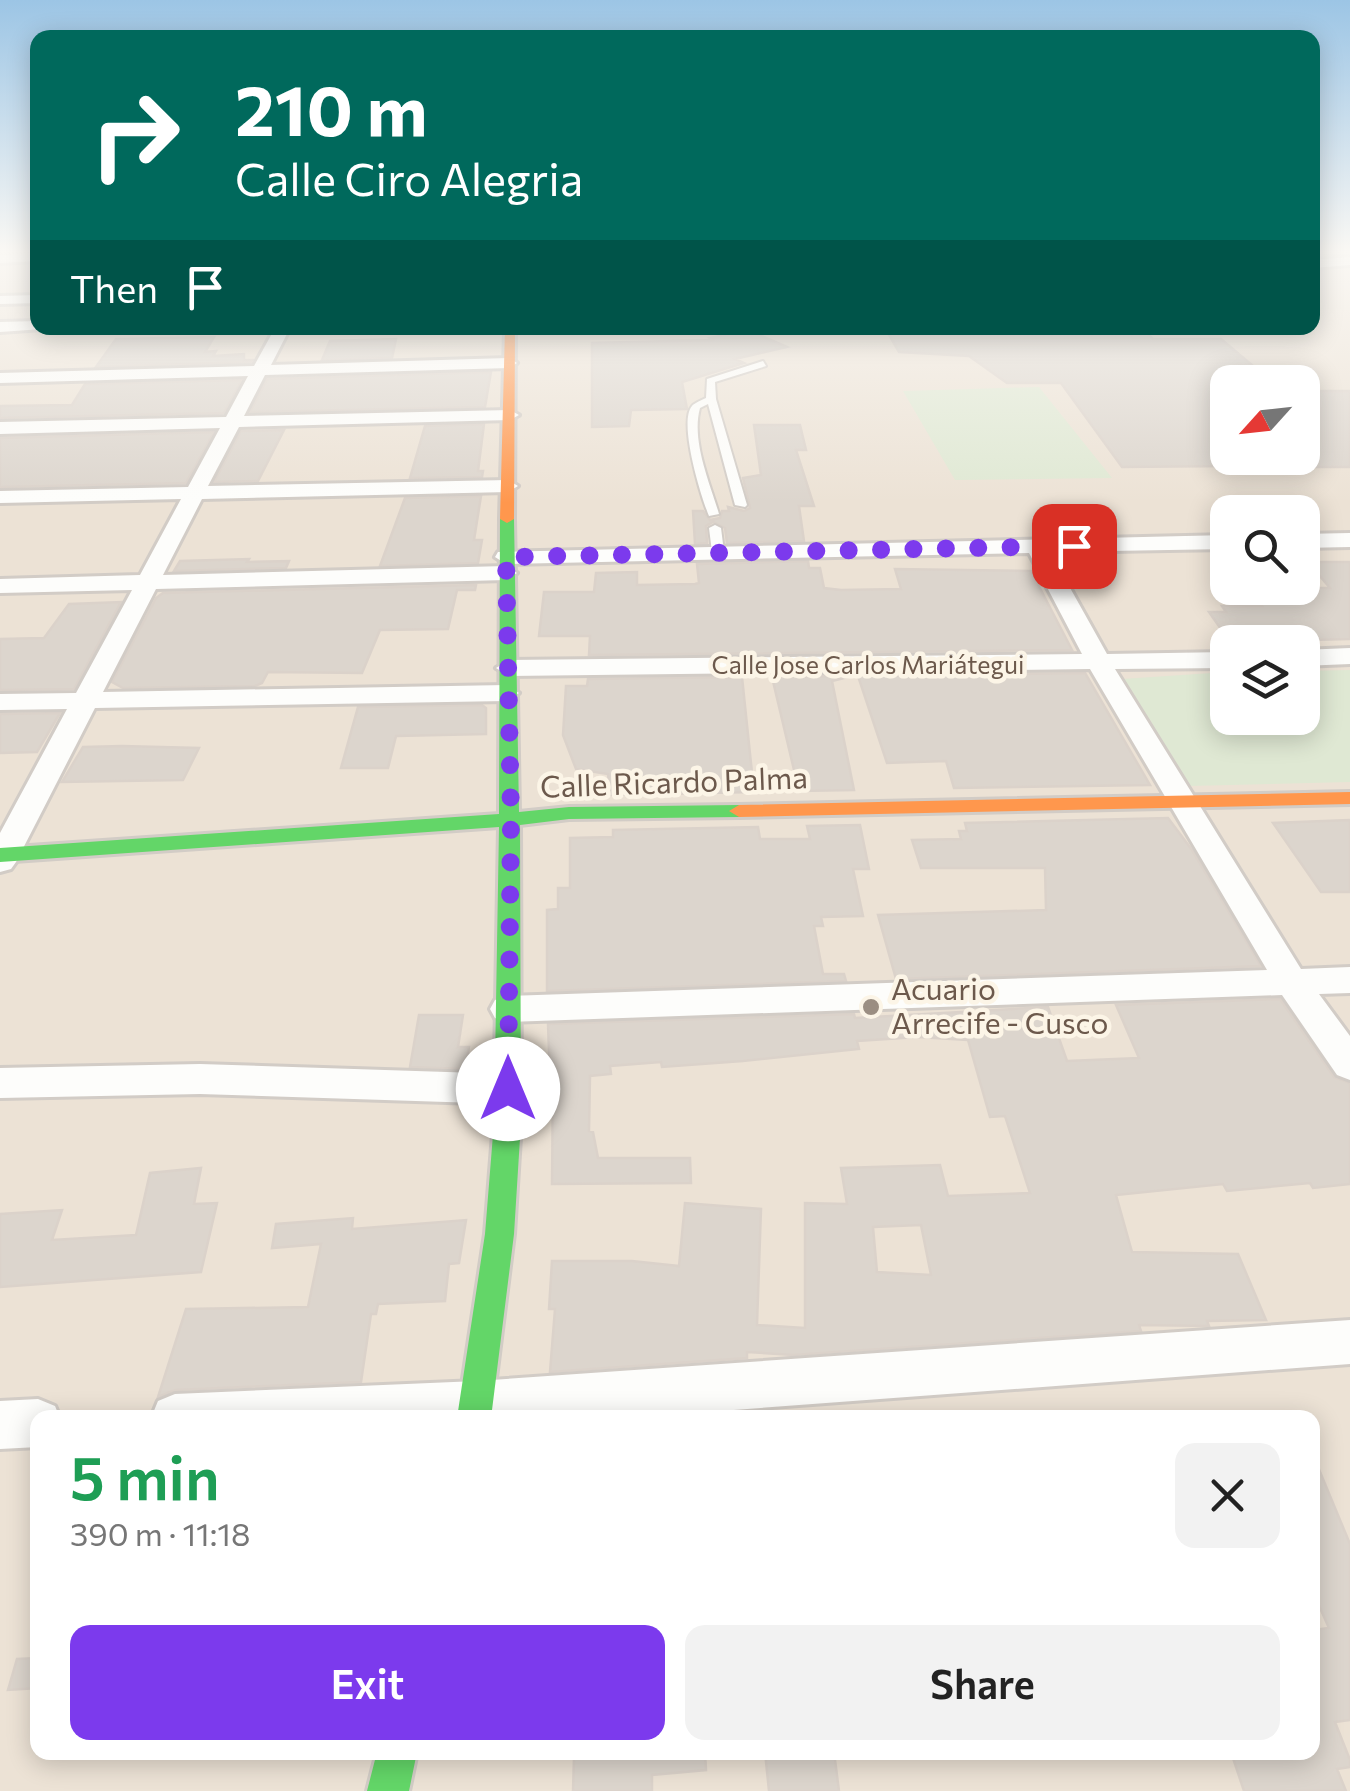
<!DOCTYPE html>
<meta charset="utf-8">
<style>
body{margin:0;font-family:Commissioner,sans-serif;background:#f2f2f2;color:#222;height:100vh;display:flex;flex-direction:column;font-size:38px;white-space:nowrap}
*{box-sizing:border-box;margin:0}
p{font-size:32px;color:#767676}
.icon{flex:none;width:55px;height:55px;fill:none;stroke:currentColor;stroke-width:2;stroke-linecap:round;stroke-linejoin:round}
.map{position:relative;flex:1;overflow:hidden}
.side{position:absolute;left:30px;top:1410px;width:1290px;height:350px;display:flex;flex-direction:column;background:#fff;border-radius:20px;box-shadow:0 5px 25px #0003}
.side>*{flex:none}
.top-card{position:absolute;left:30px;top:30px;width:1290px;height:305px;border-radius:20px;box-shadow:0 5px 25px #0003;background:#00695c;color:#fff;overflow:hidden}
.needle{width:65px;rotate:243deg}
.controls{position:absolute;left:1210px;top:365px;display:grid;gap:20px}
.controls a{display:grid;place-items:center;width:110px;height:110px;border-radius:20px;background:#fff;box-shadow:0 5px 25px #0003;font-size:50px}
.pin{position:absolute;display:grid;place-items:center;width:85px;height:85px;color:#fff;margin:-42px;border-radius:20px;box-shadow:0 5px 15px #0006}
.me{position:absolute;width:110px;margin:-55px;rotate:0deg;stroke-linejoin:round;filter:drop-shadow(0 0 8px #0008)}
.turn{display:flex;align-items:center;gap:35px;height:210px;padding:0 40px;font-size:45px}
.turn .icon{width:130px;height:130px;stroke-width:2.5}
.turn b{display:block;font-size:70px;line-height:85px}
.then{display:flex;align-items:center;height:95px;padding:0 40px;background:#0003;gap:20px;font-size:38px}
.round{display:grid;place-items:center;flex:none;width:105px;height:105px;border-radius:20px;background:#f2f2f2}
.head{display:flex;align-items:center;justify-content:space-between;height:170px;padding:0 40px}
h1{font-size:60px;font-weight:600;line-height:75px;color:#1e9e55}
.action{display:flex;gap:20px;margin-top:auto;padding:20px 40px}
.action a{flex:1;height:115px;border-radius:20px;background:#7c3aed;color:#fff;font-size:40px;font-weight:600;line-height:115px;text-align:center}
.action a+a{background:#f2f2f2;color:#222}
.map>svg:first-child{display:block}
.residential{fill:#ece2d5;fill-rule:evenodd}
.green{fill:#dfe8d3}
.building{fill:#dcd5cd;stroke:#dbd2ca;stroke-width:2.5;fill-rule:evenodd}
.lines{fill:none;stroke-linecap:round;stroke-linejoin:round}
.lane-casing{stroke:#d2ccc6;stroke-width:4}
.street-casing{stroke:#d2ccc6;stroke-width:6}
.fast-casing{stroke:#d2ccc6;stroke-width:6}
.slow-casing{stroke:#d2ccc6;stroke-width:6}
.lane{fill:#fdfdfb;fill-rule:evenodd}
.street{fill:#fdfdfb;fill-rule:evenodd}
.fast{fill:#63d668;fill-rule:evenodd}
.slow{fill:#ff974d;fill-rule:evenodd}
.route{stroke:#7c3aed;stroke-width:18;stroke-dasharray:0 32.4}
.poi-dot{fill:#9b8e82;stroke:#fcf5e7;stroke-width:4}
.labels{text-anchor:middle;stroke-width:9;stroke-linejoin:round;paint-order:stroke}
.far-street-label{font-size:25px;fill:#6c594c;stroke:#fcf5e7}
.street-label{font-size:30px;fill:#6c594c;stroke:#fcf5e7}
.poi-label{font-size:30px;fill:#6c594c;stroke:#fcf5e7;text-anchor:start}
</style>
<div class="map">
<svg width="1350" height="1791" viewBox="0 0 1350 1791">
<rect width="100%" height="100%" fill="#f3efe7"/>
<path class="residential" d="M0,253H37L38,328H1312L1313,253H1350V1791H0ZM1228,382H1302V458H1228ZM1228,512H1302V588H1228ZM1228,642H1302V718H1228ZM38,1418H1312V1752H38Z"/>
<path class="green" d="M1039,387L1112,478L955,480L903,391Z
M1350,670V782L1188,786L1122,679L1227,672L1228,718H1302L1303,671Z"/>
<path class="building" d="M885,328H1142L1153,339H1221L1272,382H1228V466L1122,467L1061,383H1007L969,356L899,352Z
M748,330L787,347L735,359L744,363L682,382L687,409L631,410L629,426L592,427V343L714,340L710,338Z
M214,337L205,352L216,351L213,356L244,354V360H253L252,362L96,367L116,339Z
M396,339L392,358L322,360L330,341Z
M491,372L485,407L250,412L267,379Z
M242,380L224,413L0,418V406L72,405L85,384Z
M1302,391H1350V467H1302Z
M484,424L478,471H483L482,477L410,478L425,426Z
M754,425H800L806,450H796L814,506H799L804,541L727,543L725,528L713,522L706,526L707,543L695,544L693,511H703L710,520L720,518L722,511H729L728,507L744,511L750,508L743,478L761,475Z
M284,430L258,481L214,482L241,431Z
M214,432L186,483L0,487V438Z
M481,496L474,540H482L478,563L380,566L405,498Z
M249,559L247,562L289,561L286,568L174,571L180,561Z
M808,561L809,568H820L824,588L841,590L901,589L895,569L1031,571L1072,650L589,655L590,636H539L544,592H594L596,573L637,572V585L695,584L699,583L697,564Z
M1308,562H1350V639L1230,642L1209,612H1226L1222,606H1262L1249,588H1330Z
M476,585L475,590H457L448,629L380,630L362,673L268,672L262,683L255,686L123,688L112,682L156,598L163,593Z
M121,602L74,689L0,690V639L44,638L69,604Z
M1085,673L1150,785L954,788L946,761L887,763L858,676Z
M852,676L832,681L854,790L799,791L772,677Z
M742,677L754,792L610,795L608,774L576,769L563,735L566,686H587L588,679Z
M482,705L486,708V734L396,736L388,768H341L358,707Z
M60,713L37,752L0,753V714Z
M83,747L122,746L199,748L183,780L62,782Z
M1168,818L1192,850L1261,966L896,979L878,915L1046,910L1045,868H921L912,840L961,839L959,831H967L965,823Z
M1350,820V892H1321L1273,823Z
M860,825L869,869H853L863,916L821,917L823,926H814L823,974H844L846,981L547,991V910L558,909V888H570V838L613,837V830L758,827L760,839H810L807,826Z
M1280,999L1334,1077L1350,1083V1184L1313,1188L1310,1183L1227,1191L1223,1184L1116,1195L1132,1252L1238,1254L1266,1320L1207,1321L1209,1326L1139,1325L1141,1331L793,1355L747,1352V1358L550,1372L555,1309H549L552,1261H632L679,1266L685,1203L761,1209L757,1325L805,1328V1203L847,1204L841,1168L940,1165L948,1196L1030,1193L1005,1116L990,1117L968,1040L918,1037L857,1041L859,1049L743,1061L662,1067L661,1062L610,1066L611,1074L590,1076L589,1131L593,1132L598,1158H690L691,1183L552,1184L553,1079H550L548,1024L854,1014L855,1018L1048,1007L1067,1061L1139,1058L1116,1005ZM921,1225L931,1275L877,1272L873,1227Z
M419,1015H463L458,1047H469L465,1069L410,1067Z
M201,1168L194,1204L217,1203L201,1272L0,1287V1214L62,1210L52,1240L136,1235L150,1173Z
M353,1218L352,1229L466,1220L459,1263L449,1264L445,1301L378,1304L376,1314H371L361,1382L175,1390L158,1397L186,1309L308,1307L321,1244L272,1248L276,1224Z
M1313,1455L1350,1544V1720L1335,1722L1350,1760V1767L1337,1769L1346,1791H1244L1231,1752H1312V1630L1329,1628L1312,1590Z
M38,1658V1688L8,1690L17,1659Z
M599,1752H705L706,1770L652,1775V1791H573L574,1757L599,1758Z
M765,1752H834L839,1791H769Z"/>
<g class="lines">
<defs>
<path id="lane" d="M763,361L766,366L715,382L716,399L747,505L745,507L735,505L708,404L700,408C691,441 710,483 719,514L709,516C701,497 678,422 692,406C694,403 704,399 706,398L707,379Z
M715,525L721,528L724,552L718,556L712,552L709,528Z"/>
<path id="street" d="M38,253V261L0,263V255Z
M1350,257V265L1312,268V260Z
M38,295V303L0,304V296Z
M38,321V328L43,329L0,332V322Z
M275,328H290L271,365L509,358L517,363L509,368L265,375L244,416L510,410L519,415L510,420L239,427L208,486L508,480L518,486L508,492L202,499L163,575L506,566L517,573L506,580L156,589L103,692L506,685L519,693L506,701L95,708L16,862L11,869L0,872V833L67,709L0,710V694L76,693L132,590L0,593V579L140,575L181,499L0,503V491L188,487L220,428L0,434V422L226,417L248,376L0,383V373L254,366Z
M1350,533V547L1302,548V534Z
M1228,535V549L1050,552L1107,654L1228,652V668L1115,669L1301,969L1350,967V993L1319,994L1350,1036V1080L1337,1075L1282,995L508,1022L495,1018L490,1009L495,1000L508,996L1267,970L1090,669L509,676L496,668L509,660L1082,654L1029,553L506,564L495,557L498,552Z
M1350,648V664L1302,666V650Z
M200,1064L508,1074L522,1078L527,1089L522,1100L508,1104L200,1094L0,1098V1068Z
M1350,1320V1364L626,1418H151L158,1401L175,1394L477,1381Z
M38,1399L55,1406L60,1418H38V1447L0,1449V1401Z"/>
<path id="fast" d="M507,515L514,519L519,812L569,807L739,805L749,811L739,817L569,819L520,825L521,1122L514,1234L491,1418H457L485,1234L494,1122L499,827L0,862V848L499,814L500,519Z
M377,1752H417L409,1791H367Z"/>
<path id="slow" d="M505,328H515L514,519L507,523L500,519Z
M1350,792V804L739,817L729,811L739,805Z"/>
</defs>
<use href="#lane" class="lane-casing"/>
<use href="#street" class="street-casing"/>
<use href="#fast" class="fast-casing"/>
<use href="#slow" class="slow-casing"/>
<use href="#lane" class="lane"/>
<use href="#street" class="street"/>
<use href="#fast" class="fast"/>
<use href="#slow" class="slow"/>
</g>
<linearGradient id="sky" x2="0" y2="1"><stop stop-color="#9cc5e5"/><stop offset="0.5" stop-color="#faf8f4"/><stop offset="1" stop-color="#faf8f4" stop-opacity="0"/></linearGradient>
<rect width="1350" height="503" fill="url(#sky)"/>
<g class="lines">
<path class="route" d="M508,1089L511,818L506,557L1074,546"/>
</g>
<circle class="poi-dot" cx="871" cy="1007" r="10"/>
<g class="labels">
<g class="far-street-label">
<text x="868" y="674">Calle Jose Carlos Mariátegui</text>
</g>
<g class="street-label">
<text transform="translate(674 783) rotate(-2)" y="10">Calle Ricardo Palma</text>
</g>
<g class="poi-label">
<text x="891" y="1000">Acuario<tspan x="891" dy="34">Arrecife - Cusco</tspan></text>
</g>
</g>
</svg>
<div class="controls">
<a><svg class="needle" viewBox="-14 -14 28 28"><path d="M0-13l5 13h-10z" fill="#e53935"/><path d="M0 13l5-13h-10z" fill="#767676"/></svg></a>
<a><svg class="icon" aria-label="search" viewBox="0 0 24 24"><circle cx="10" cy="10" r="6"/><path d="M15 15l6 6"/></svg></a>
<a><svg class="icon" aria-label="layers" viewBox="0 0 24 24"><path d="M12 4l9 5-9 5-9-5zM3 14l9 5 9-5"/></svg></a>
</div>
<div class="pin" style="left:1074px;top:546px;background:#d93025"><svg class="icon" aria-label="arrive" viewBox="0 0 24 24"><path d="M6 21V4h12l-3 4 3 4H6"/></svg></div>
<svg class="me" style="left:508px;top:1089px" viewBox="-20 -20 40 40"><circle r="19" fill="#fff"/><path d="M0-13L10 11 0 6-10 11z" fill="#7c3aed"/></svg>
<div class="top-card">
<div class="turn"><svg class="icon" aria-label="right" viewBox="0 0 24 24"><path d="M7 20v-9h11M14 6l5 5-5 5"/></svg><div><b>210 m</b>Calle Ciro Alegria</div></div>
<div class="then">Then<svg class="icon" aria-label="arrive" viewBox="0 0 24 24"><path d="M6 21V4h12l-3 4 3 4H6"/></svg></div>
</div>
<section class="side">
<div class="head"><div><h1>5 min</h1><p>390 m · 11:18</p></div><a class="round"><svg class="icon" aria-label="close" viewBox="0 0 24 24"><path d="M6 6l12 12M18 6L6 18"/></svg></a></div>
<div class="action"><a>Exit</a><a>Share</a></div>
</section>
</div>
